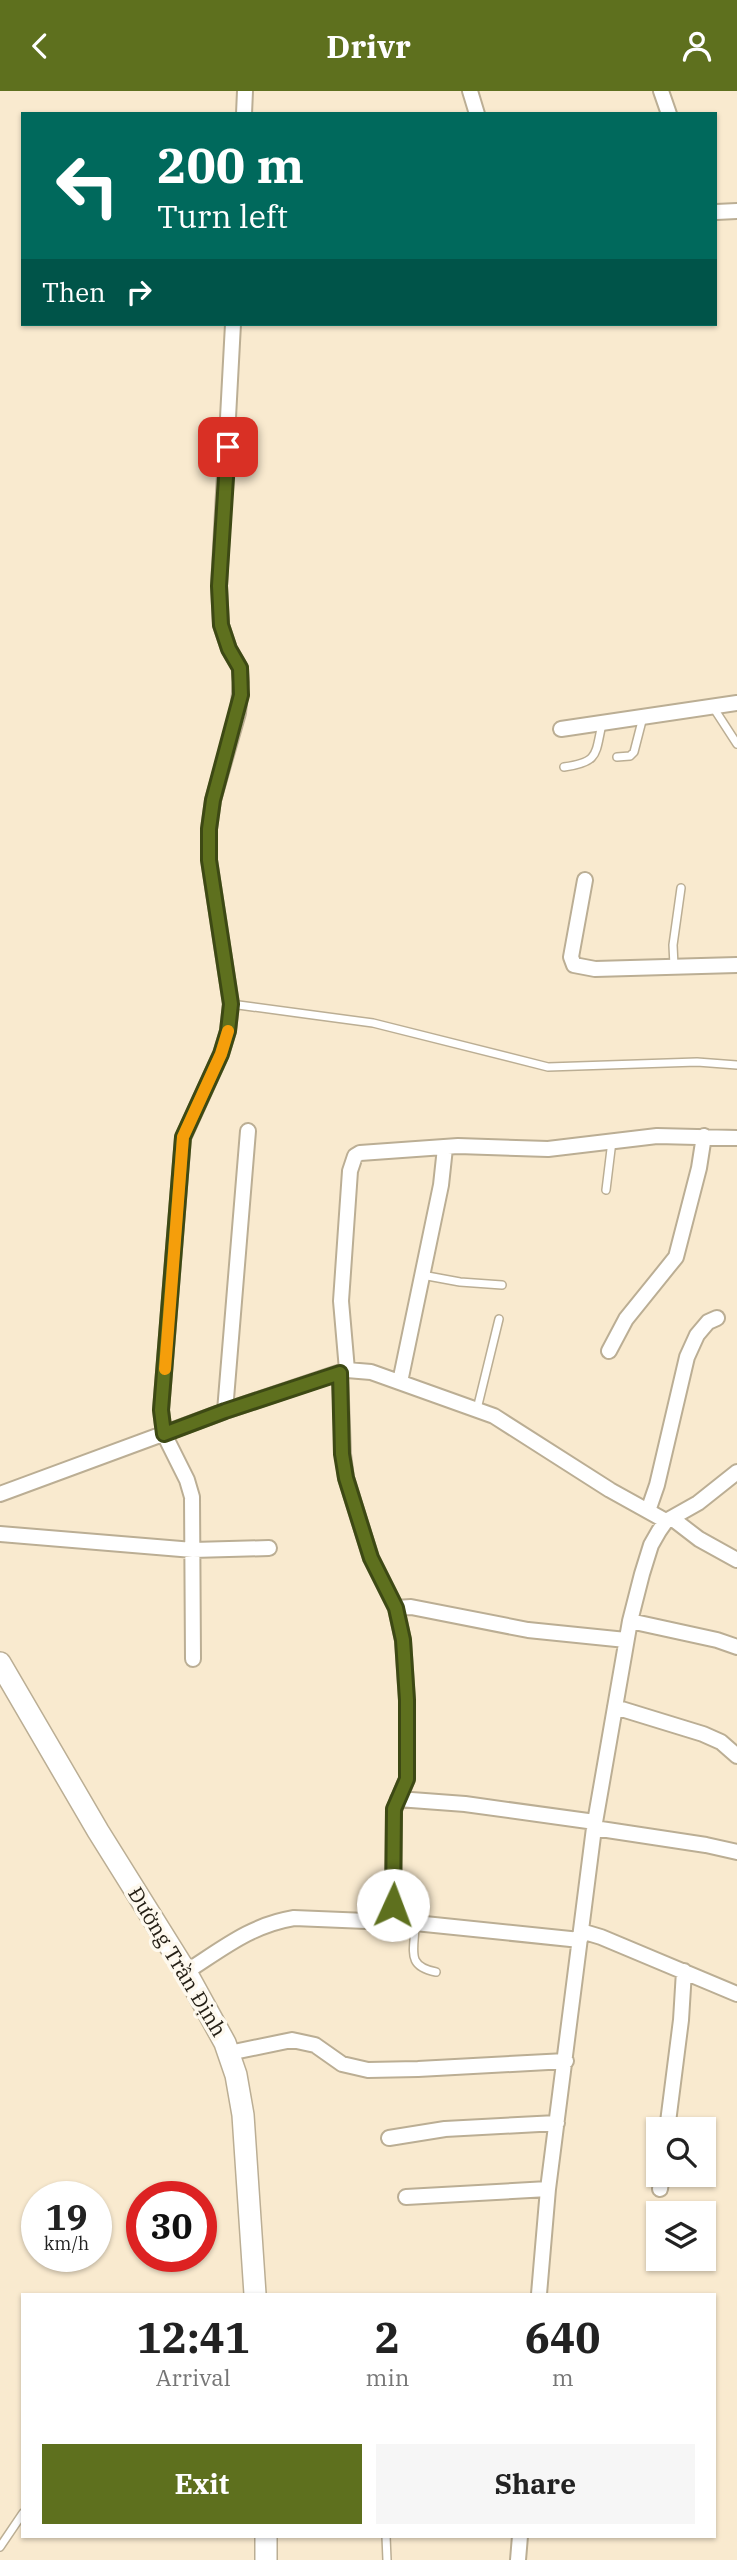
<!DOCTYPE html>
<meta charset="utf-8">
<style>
body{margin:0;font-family:"IBM Plex Serif",serif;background:#f6f6f6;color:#222;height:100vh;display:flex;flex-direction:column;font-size:26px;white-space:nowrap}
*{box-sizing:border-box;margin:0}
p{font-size:23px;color:#767676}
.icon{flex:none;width:38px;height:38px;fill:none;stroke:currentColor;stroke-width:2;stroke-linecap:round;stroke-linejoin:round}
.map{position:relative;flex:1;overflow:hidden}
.sheet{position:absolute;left:21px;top:2202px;width:695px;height:245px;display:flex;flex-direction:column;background:#fff;border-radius:0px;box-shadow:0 2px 5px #0004}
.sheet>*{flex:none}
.banner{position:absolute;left:21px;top:21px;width:696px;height:214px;border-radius:0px;box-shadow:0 2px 5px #0004;background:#00695c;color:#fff;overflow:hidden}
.fabs{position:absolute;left:646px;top:2026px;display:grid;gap:14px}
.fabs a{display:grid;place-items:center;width:70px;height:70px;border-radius:0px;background:#fff;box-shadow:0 2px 5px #0004;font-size:35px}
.speed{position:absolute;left:21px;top:2090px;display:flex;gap:14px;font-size:35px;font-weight:700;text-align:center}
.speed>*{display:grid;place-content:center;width:91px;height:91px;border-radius:50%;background:#fff;box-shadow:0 2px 5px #0004;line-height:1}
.speed small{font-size:18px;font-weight:400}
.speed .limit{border:10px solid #d22;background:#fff;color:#111}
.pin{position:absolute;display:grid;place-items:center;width:60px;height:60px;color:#fff;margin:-30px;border-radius:14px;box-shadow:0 4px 10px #0006}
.me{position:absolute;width:77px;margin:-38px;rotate:2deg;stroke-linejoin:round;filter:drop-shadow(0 0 5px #0008)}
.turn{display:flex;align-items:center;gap:24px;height:147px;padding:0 21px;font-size:32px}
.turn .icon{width:91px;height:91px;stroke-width:2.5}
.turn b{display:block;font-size:49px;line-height:60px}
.then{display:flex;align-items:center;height:66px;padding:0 21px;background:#0003;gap:14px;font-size:26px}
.eta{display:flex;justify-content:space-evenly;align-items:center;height:119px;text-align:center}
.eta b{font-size:42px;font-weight:700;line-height:49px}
.cta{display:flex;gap:14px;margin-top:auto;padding:14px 21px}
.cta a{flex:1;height:80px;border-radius:0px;background:#5e701e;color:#fff;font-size:28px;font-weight:700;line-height:80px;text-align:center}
.cta a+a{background:#f6f6f6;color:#222}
header{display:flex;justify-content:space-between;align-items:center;height:91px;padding:0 21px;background:#5e701e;color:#fff;font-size:32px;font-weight:700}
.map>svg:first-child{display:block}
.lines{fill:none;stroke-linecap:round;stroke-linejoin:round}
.lane-casing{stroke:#bbae94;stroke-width:10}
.street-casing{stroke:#bbae94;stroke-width:18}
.secondary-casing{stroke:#bbae94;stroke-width:24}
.lane{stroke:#fff;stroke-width:7}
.street{stroke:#fff;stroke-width:14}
.secondary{stroke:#fff;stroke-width:21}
.route-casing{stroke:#3d4914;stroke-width:18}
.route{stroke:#5e701e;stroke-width:12}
.slow{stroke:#f59e0b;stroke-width:12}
.labels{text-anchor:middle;stroke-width:7;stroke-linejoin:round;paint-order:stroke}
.street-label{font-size:21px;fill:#241f15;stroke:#fef9ee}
</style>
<header><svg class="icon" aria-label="back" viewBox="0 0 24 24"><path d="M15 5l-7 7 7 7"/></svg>Drivr<svg class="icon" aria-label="person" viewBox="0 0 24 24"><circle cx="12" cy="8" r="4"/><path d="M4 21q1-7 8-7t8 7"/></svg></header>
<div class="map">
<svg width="737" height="2469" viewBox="0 0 737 2469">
<rect width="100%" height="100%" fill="#f9eacf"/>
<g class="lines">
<defs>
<path id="lane" d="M713,616L737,653
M617,666L630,665L634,661L643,626
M564,676C599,671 595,664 602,633
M674,875L673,854L681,797
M231,913L373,932L548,976L697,971L737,974
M606,1099L612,1050
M422,1184L460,1191L502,1194
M477,1318L499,1228
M415,1832C415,1859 405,1875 436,1881
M386,2445L387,2469
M0,2456L23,2422"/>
<path id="street" d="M470,0L477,23
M661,0L669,23
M244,23L245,0
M716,121L737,120
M561,638L737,612
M585,789L571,866L574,874L595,878L737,874
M609,1260L626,1228L676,1166L699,1077L704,1045
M347,1279L341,1210L350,1080L355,1065L360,1062L458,1055L548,1058L657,1045L737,1047
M340,1282L343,1363L346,1387L371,1467L396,1517L403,1549L407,1610V1688L394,1719L393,1832
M400,1291L441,1094L445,1057
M225,1320L248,1040
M0,1403L225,1320L347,1279L371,1281L494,1325L610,1399L666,1430
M648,1420L657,1394L687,1266L697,1244L708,1231L717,1227
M673,1428L699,1448L737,1469
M0,1443L193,1459L269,1457
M396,1517L411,1516L528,1539L626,1549
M630,1530L717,1549L737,1556
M193,1568L192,1406L187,1389L164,1343L161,1319L183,1047L221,963L228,940L231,913L209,769V738L213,709L238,622L241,591L240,577L229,558L221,534L219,495L233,233
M615,1616L703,1643L721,1651L737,1665
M398,1708L465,1713L595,1731
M594,1737L706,1754L737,1761
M581,1840L601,1846L737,1903
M186,1881C222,1858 251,1834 294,1827L415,1832L580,1849
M229,1962L292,1949L315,1954L342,1973L368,1979L418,1978L566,1970
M667,2039L681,1929L684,1880
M389,2047L445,2038L557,2032
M660,2098L662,2084
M406,2106L548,2098
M539,2203L548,2098L594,1737L630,1530L642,1483L651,1454L659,1440L666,1430L698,1412L737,1381
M518,2469L520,2445"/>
<path id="secondary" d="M0,1572L98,1740L186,1881L225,1952L236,1984L243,2024L255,2203
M266,2445V2469"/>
</defs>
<use href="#lane" class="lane-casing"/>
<use href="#street" class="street-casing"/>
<use href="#secondary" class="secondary-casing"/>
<use href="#lane" class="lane"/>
<use href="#street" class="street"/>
<use href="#secondary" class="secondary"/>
</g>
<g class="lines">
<defs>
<path id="route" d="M228,356L219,495L221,534L229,558L240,577L241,604L213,709L209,738V769L231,913L228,940L221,963L183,1046L161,1319L164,1343L225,1320L340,1282L342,1363L346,1387L371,1467L396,1517L403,1549L407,1609V1688L394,1718L393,1814"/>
</defs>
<use href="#route" class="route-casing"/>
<use href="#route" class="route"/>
<path class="slow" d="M165,1278L183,1046L221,963L228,940"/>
</g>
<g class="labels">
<g class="street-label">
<text transform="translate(177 1871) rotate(59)" y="7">Đường Trần Định</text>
</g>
</g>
</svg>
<div class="fabs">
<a><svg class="icon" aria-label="search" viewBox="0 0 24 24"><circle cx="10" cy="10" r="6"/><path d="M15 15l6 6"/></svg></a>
<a><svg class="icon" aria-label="layers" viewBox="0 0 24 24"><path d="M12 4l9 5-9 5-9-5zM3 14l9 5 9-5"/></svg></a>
</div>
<div class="speed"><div>19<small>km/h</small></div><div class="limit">30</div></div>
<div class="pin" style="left:228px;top:356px;background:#d93025"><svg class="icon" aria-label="arrive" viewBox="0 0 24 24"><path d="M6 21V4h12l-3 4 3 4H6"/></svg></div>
<svg class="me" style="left:393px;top:1814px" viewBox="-20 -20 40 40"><circle r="19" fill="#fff"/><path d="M0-13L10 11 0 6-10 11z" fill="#5e701e"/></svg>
<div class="banner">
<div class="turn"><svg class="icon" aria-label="left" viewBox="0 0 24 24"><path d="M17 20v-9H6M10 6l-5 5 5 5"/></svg><div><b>200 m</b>Turn left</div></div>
<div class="then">Then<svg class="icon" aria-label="right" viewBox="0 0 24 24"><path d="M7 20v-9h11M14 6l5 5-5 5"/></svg></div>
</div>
<section class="sheet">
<div class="eta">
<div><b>12:41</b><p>Arrival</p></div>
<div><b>2</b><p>min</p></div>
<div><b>640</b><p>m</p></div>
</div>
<div class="cta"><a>Exit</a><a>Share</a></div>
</section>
</div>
